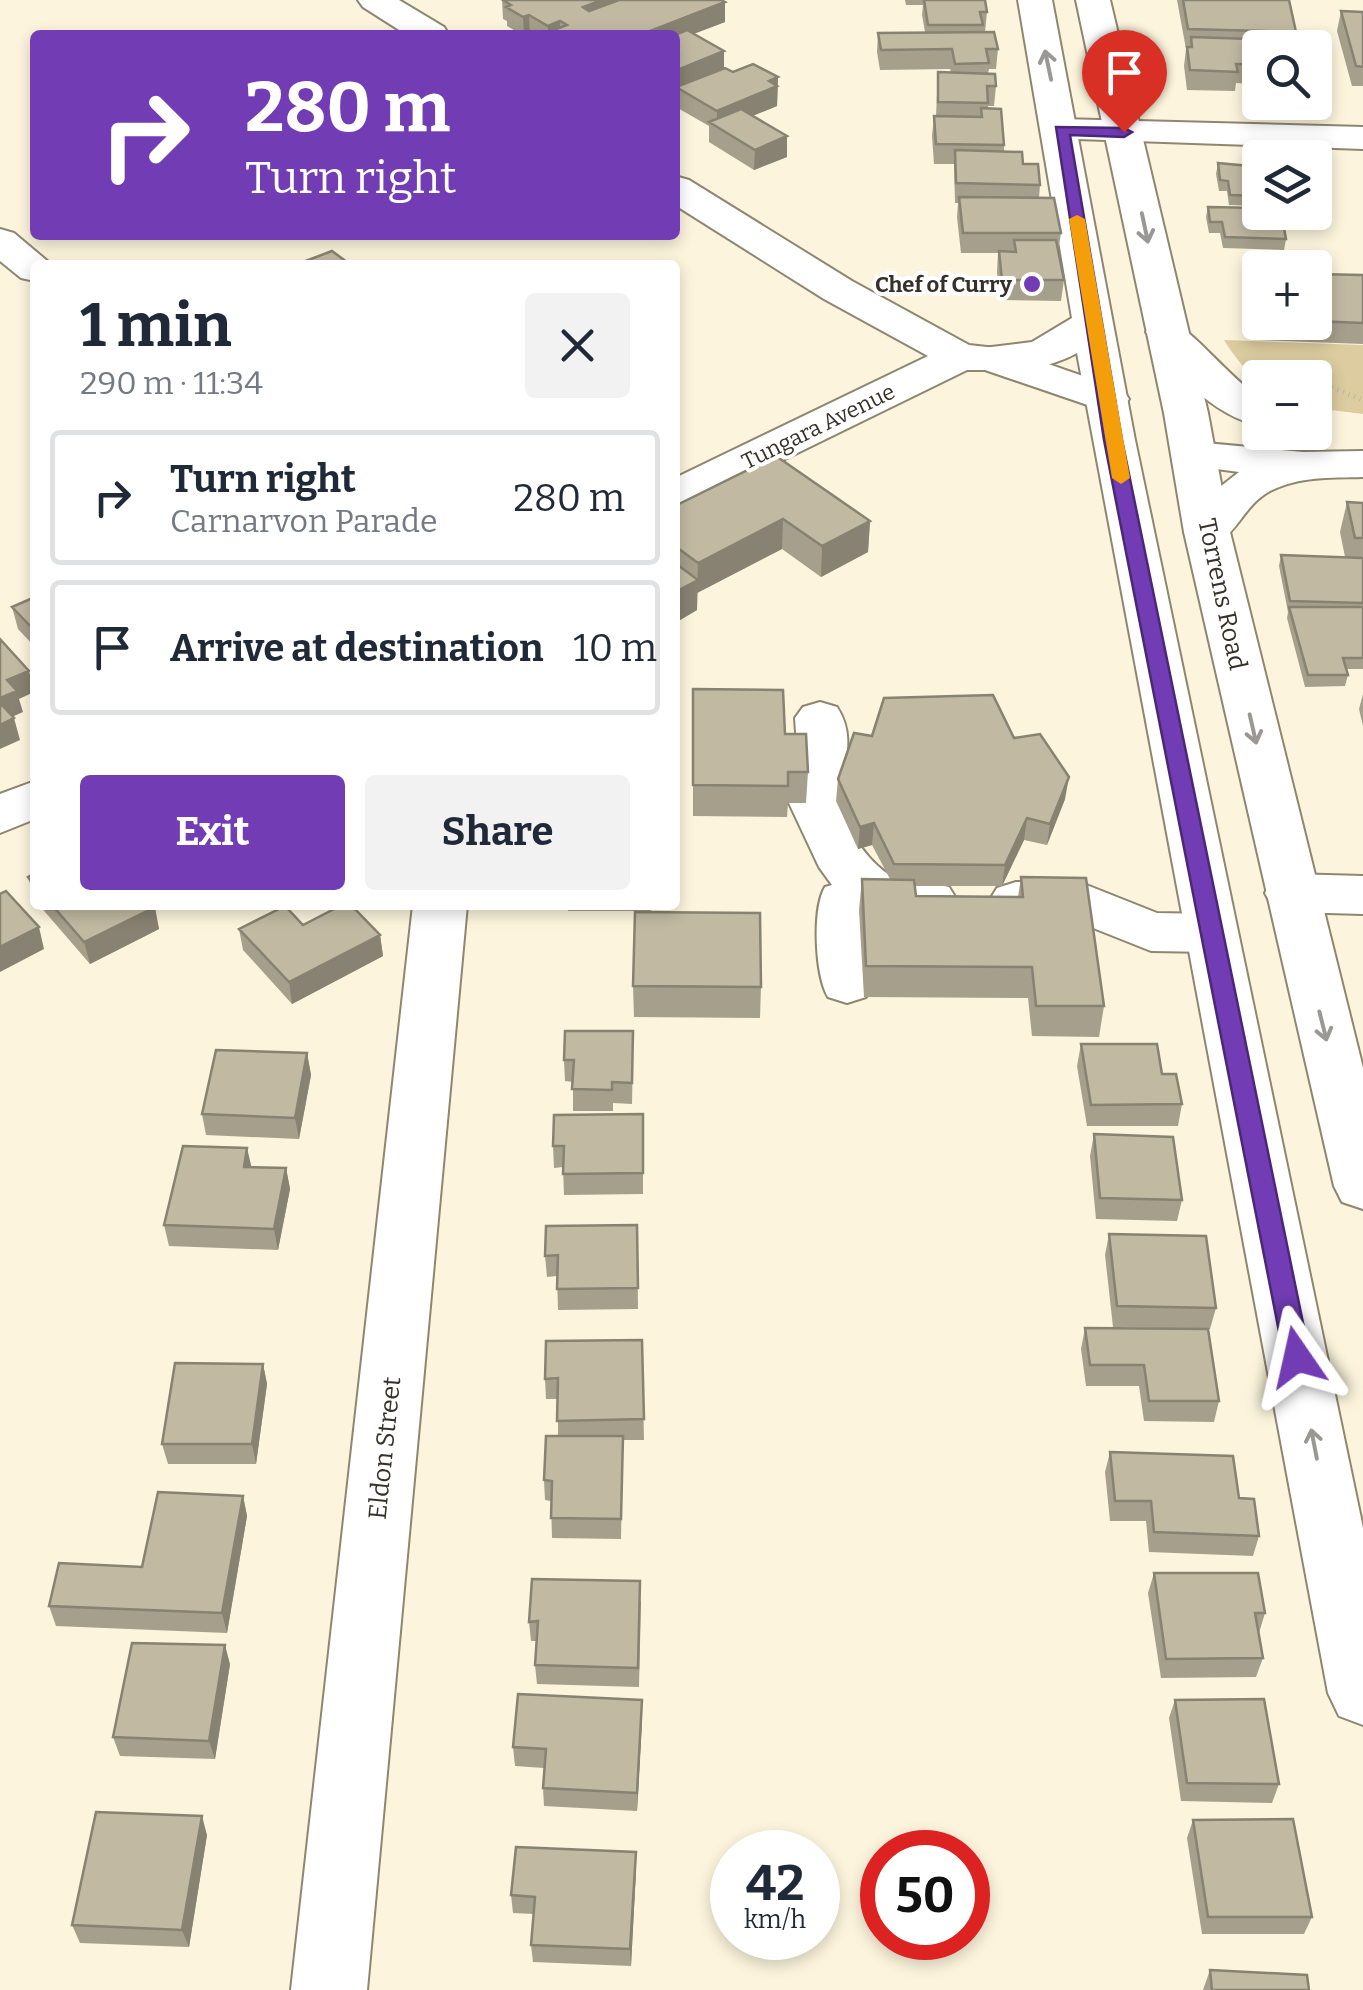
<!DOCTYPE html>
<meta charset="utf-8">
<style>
body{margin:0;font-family:Bitter,serif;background:#f2f2f3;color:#1f2937;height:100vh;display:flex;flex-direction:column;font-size:38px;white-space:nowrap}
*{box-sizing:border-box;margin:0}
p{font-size:32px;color:#747a83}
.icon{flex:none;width:55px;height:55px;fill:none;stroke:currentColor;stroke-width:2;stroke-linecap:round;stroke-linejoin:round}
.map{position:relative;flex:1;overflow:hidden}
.sheet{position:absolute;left:30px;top:260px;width:650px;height:650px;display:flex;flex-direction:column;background:#fff;border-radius:10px;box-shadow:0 5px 15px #0003}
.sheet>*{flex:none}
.top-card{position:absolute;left:30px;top:30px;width:650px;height:210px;border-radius:10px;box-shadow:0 5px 15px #0003;background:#723db4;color:#fff;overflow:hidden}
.buttons{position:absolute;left:1242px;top:30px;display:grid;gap:20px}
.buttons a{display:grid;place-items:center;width:90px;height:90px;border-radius:10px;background:#fff;box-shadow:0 5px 15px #0003;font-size:50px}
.speed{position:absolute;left:710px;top:1830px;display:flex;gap:20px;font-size:50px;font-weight:700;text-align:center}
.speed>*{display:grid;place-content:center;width:130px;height:130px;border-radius:50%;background:#fff;box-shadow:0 5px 15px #0003;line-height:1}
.speed small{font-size:25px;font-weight:400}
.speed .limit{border:15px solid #d22;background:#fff;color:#111}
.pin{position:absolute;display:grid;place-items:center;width:85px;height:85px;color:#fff;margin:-102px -42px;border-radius:50% 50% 50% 0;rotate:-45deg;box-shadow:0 0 10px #0007}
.pin .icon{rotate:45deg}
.me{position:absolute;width:110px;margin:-55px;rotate:349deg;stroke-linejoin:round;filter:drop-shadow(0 0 8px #0008)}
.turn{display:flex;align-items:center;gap:35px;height:210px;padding:0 50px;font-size:45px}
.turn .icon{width:130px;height:130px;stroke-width:2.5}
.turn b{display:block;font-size:70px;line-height:85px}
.round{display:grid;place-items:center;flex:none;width:105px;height:105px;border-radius:10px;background:#f2f2f3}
.summary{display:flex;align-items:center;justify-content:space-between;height:170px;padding:0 50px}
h1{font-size:60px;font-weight:700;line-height:75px}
.primary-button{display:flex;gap:20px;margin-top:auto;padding:20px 50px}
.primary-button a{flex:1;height:115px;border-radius:10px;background:#723db4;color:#fff;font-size:40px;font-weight:700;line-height:115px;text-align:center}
.primary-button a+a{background:#f2f2f3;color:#1f2937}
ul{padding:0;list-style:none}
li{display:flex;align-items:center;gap:30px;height:135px;margin:0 20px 15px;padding:0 30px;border:5px solid #e0e1e3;border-radius:10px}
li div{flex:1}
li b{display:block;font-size:38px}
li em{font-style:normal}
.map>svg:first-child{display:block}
.green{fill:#dccca0}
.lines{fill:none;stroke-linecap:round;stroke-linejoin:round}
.minor-casing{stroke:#8e8670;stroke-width:4}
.major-casing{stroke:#8e8670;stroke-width:4}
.path{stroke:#beb7a4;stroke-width:5;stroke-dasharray:1 5;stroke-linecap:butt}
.minor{fill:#fff;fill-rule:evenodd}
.major{fill:#fff;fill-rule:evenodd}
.wall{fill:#a69f8b}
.shaded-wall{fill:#878271}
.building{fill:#c1b9a2;stroke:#878271;stroke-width:2.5}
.oneway{stroke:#9a9894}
.route{fill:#723db4;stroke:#4a2875;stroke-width:2.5}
.slow{fill:#f59e0b}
.poi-dot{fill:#723db4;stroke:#fff;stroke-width:4}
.labels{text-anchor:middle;stroke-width:8;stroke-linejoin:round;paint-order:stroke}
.far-poi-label{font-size:22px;font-weight:bold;fill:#353128;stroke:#fff;text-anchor:end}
.far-street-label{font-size:22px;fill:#353128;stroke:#fff}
.street-label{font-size:25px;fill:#353128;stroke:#fff}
</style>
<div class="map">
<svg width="1363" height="1990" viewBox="0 0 1363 1990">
<rect width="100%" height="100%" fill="#fcf4dc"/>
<path class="green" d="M1224,340L1363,345V414L1315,408V378C1260,378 1256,390 1224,340Z"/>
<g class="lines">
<defs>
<path id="minor" d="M358,0H399L444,27L449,35H407L363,7Z
M1061,119L1363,127V149L1048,138L1042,130L1048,122Z
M675,176L689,180L852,281L969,345L1005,349L1123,390L1129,399L1123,408L1108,412L985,370H967L691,505L675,508V478L928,356L824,299L675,205Z
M0,229L14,233L52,265H35V281L21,278L0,261Z
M1167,320C1191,326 1229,379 1260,397V426C1210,414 1175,373 1146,332L1152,323Z
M1195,442L1303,452L1363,451V477C1330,478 1300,476 1270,491C1235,510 1236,553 1191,542L1184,532L1211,494L1239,472L1179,464L1173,455L1179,446Z
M820,702L837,707C861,744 835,776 842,805C848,834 870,865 896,879C909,886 933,882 949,887L957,900L949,913L930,919H871L874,983L866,997L847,1003L828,997C815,975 812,909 825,887L832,885L819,867L789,803L798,761L795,718L803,707Z
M35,781V819L0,833V794Z
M1291,874L1363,876V914L1291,912L1272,906L1265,893L1272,880Z
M1016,882H1079L1157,913L1211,914L1230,919L1238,933L1230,947L1211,952L1151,951L1073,920H1016L997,914L989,901L997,888Z
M413,905H467L367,1990H291Z"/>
<path id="major" d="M1018,0H1052L1135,440L1363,1528V1725L1339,1716L1328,1693L1077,353C1048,369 1008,375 975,367L969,358L975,349L1032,342L1072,318Z
M1076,0H1110L1208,413L1230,532L1363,1068V1209L1342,1202L1334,1186L1184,532L1164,413Z"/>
</defs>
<use href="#minor" class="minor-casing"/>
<use href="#major" class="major-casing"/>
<path class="path" d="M1264,364L1305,378
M1315,381L1363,400"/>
<use href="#minor" class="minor"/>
<use href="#major" class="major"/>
</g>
<path class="wall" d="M502,0L725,2V22L693,34L724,68L733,72L778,77L777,106L752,116L787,136V157L754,170L709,142V126L676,107L675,35H522L507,26V21L503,19Z
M905,0H985L987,12L985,32L998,49L996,69H989L988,73L996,86L994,106H988V109L1004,145V151L1023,164L1040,185L1039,198L1061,233L1058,252L1064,280L1061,301L1000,300L997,272L998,253H961L957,217L958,203H955L954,164H934L932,136L934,116H936L938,72H951L950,69L880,70L877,52L878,33L925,32L922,15L923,5H906Z
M1177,0H1289L1296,32L1293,48H1260V51H1253L1255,64L1252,84L1236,83L1235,91L1187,90L1184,66L1186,49Z
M1341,11L1363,12V86H1352L1337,31Z
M1218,163L1260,167V206L1229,205L1227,191H1219L1216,174Z
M1208,207L1286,239L1284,250L1223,248L1220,233H1209L1206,217Z
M1261,255L1302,268H1260V322H1315V274L1363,275V344L1259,340L1253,302L1257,282H1259L1257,276Z
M1347,502L1363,503V669H1346L1348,675L1345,686L1305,687L1287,618L1288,612L1279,566L1281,555L1345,557L1340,532Z
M675,506L870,521L868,552L821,577L782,549L697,593V610L675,623Z
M35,597V647L18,629L12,607Z
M693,689L785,734L808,772L806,803H788L787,817L693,816Z
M1363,694V726L1359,709Z
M872,736L1014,738L1065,799L1047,845L1024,840L1002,886H915L916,896L1018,897L1021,877L1104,1006L1099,1037L1032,1036L1028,998L864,997L859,910L862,879H890L872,845L858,849L836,801L838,779Z
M35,873V901L28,877Z
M39,905H153L159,929L90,964Z
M567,905H651V911H568Z
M303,925L380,935L383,956L292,1004L243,950L239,929Z
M633,986L761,987L760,1018L634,1017Z
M1081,1044L1162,1074L1182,1104L1178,1126H1087L1077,1066Z
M633,1052L632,1104L613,1103V1111H573V1082L565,1081L564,1060Z
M307,1053L311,1075L299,1139L206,1135L202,1114Z
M643,1114V1194L564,1195L563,1167L554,1168L553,1146Z
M1094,1134L1182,1200L1177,1221L1096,1219L1090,1156Z
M251,1167L286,1168L290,1189L278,1250L169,1246L164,1225Z
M637,1225L638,1309L558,1310L557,1276L547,1277L545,1256Z
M1109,1234L1216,1308L1210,1329L1113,1327L1105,1255Z
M1085,1328L1219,1401L1214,1422L1144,1421L1139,1386H1086L1081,1349Z
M642,1340L644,1440H623L621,1539L552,1538L551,1501L545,1500L544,1480L558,1436V1399H546L545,1379Z
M263,1364L267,1384L256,1464H168L162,1444Z
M1110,1452L1239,1498L1259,1536L1253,1556L1149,1552L1146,1521H1110L1105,1472Z
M243,1496L247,1516L227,1633L56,1626L49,1606L142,1567Z
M1154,1573L1265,1613L1259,1633L1263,1658L1256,1677L1161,1678L1148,1593Z
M641,1601L639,1687L537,1684L535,1665L537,1641H531L529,1622Z
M230,1664L215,1759L120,1756L113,1737Z
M1175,1700L1279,1784L1272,1803L1181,1801L1169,1718Z
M642,1719L637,1811L544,1806L543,1788L544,1768L515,1766L513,1747Z
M1193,1820L1312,1917L1304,1934H1202L1187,1838Z
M207,1835L189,1947L80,1943L72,1925Z
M636,1852V1870L631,1966L533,1962L531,1945L534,1914L513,1913L511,1895Z
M1210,1970L1309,1990H1203Z"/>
<path class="shaded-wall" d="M602,0H652L583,27V7Z
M725,2V22L675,41V35H640Z
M529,15L530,34L524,35L523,17Z
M560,21V35L548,34V26Z
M724,51V71L676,87L675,91V71Z
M778,77L777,106L721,129L717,127V111Z
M787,136V157L754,170L755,150Z
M783,519L782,549L697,593L698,563Z
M870,521L868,552L821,577L822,546Z
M698,580L697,610L675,623V592Z
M29,671L34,692L19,699L23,712L3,721L0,712V698L7,680Z
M14,718L20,740L0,749V725Z
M1069,777L1065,799L1047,845L1050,824Z
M1027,818L1024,840L1002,886L1005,865Z
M874,823L872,845L858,849L860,827Z
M155,907L159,929L90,964L84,942Z
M39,927L44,949L0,972V947Z
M380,935L383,956L292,1004L289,982Z
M307,1053L311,1075L299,1139L295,1118Z
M247,1148L252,1169L244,1167Z
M286,1168L290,1189L278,1250L274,1229Z
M263,1364L267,1384L256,1464L252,1444Z
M243,1496L247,1516L227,1633L222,1613Z
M225,1645L230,1664L215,1759L209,1741Z
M642,1700V1719L637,1811V1793Z
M202,1816L207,1835L189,1947L182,1930Z
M636,1852V1870L631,1966L630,1949Z"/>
<path class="building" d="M503,0H602L583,7L589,11L619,0H721L725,2L640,35H549L546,33L567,25L560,21L548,26L529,15L523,17L506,7L511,5Z
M924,0H985L987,12H980L983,25H928Z
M1183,0H1289L1296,32L1188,29Z
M1341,11L1363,12V67L1356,66Z
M687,30L724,51L675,71V35Z
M994,32L998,49H986L989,63L955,64L952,49L881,50L878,33Z
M1191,37L1250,39L1255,64H1236L1238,72L1190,70L1187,47H1192Z
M753,64L778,77L769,81L777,86L717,111L676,87L725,68L733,72Z
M938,72L995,74L996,86H987L988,103L938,102Z
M981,108L1001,109L1004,145L936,144L934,116L982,117Z
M741,109L787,136L755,150L709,122Z
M955,150L1022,152L1023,164H1038L1040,185L956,183Z
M1218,163L1260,167V196L1230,195L1228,181L1220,180Z
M959,197L1054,198L1061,233H963Z
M1208,207L1260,208V212H1281L1286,239L1225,237L1222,222H1210Z
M1014,240H1056L1064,280H1002L999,251L1016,252Z
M332,251L351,265H295Z
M1261,255L1299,257L1302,268H1264Z
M1315,274L1363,275V323L1315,321Z
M776,456L870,521L822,546L783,519L698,563L675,546V506Z
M1347,502L1363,503V538H1355Z
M1281,555L1363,558V603L1290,601Z
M675,563L698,580L675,592Z
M35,597V631L12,607Z
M1289,607H1363V658H1343L1348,675H1308Z
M0,639L29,671L7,680L17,691L0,698Z
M693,689L783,690L785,734H806L808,772H788V786L693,785Z
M993,695L1014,738L1040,734L1069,777L1050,824L1027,818L1005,865L894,864L874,823L860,827L838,779L854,733L872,736L884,698Z
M0,703L14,718L0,725Z
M35,873V886L28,877Z
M1021,877L1086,878L1104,1006H1036L1032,967L866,966L862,879L914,880L916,896L1023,897Z
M6,891L39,927L0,947V894Z
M52,905H153L155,907L84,942Z
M342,905H351L380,935L289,982L239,929L285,906L303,925Z
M635,912L760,913L761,987L633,986Z
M565,1031H633L632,1083L612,1082V1090L572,1089L574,1060H564Z
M1081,1044H1157L1162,1074H1176L1182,1104L1091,1105Z
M216,1050L307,1053L295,1118L202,1114Z
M643,1114V1173L563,1174L564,1146H553L554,1115Z
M1094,1134L1173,1137L1182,1200L1100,1198Z
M183,1146L247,1148L244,1167L286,1168L274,1229L164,1225Z
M637,1225L638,1288L557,1289L558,1255L545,1256L546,1226Z
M1109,1234L1206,1236L1216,1308L1117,1306Z
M1085,1328L1208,1329L1219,1401H1149L1144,1365H1090Z
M642,1340L644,1419L557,1421L558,1378L545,1379L546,1341Z
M175,1363L263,1364L252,1444H162Z
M546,1436H623L621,1519L551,1518L552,1481L544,1480Z
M1110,1452L1233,1456L1239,1498L1254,1499L1259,1536L1154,1532L1151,1501H1115Z
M158,1492L243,1496L222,1613L49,1606L59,1563L142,1567Z
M1154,1573H1258L1265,1613H1255L1263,1658L1166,1659Z
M532,1579L640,1581L638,1668L535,1665L538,1621L529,1622Z
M132,1643L225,1645L209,1741L113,1737Z
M518,1694L642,1700L637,1793L543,1788L546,1749L513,1747Z
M1264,1699L1279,1784L1187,1783L1175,1700Z
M96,1812L202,1816L182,1930L72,1925Z
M1293,1819L1312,1917H1208L1193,1820Z
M516,1847L636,1852L630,1949L531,1945L535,1897L511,1895Z
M1210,1970L1307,1975L1309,1990H1212Z"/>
<defs><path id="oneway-shaft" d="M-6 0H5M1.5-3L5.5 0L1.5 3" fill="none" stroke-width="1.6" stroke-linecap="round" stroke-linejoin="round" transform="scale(2.5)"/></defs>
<g class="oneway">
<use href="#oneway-shaft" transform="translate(1048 65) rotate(-102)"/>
<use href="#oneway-shaft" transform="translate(1145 228) rotate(78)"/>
<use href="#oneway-shaft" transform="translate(1253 729) rotate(77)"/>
<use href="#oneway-shaft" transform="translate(1323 1026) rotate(76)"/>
<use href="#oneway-shaft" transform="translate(1314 1444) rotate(-101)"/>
</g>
<path class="route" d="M1056,127L1124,128L1132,132L1124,137L1070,135L1122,440L1310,1357L1306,1364L1297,1367L1288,1364L1284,1357L1104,440Z"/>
<path class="slow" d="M1077,215L1085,219L1130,478L1121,484L1112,478L1069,219Z"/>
<circle class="poi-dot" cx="1032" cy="284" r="10"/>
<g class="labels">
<g class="far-poi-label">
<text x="1012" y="292">Chef of Curry</text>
</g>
<g class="far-street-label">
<text transform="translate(818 426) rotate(-26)" y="8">Tungara Avenue</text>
</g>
<g class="street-label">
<text transform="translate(1223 594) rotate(78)" y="9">Torrens Road</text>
<text transform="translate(384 1448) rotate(-84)" y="9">Eldon Street</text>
</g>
</g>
</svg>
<div class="buttons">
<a><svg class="icon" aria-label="search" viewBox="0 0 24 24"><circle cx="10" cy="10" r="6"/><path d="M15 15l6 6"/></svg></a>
<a><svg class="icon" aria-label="layers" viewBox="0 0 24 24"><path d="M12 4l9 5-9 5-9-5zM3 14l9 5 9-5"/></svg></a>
<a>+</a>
<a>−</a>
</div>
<div class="speed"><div>42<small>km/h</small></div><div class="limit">50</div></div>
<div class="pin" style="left:1124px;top:132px;background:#d93025"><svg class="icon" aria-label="arrive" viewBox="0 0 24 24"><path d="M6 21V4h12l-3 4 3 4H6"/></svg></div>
<svg class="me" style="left:1297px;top:1357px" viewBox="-20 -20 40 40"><path d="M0-17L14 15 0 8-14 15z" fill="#723db4" stroke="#fff" stroke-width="4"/></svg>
<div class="top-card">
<div class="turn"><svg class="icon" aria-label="right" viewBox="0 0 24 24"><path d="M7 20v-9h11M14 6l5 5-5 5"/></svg><div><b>280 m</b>Turn right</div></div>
</div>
<section class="sheet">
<div class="summary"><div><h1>1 min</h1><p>290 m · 11:34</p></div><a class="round"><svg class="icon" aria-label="close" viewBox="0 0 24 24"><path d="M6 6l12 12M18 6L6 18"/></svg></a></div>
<ul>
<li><svg class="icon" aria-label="right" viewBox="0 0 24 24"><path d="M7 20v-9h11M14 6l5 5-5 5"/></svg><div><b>Turn right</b><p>Carnarvon Parade</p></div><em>280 m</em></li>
<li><svg class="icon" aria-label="arrive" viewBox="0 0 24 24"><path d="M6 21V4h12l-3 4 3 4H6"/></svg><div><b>Arrive at destination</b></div><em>10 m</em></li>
</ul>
<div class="primary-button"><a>Exit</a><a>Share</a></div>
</section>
</div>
